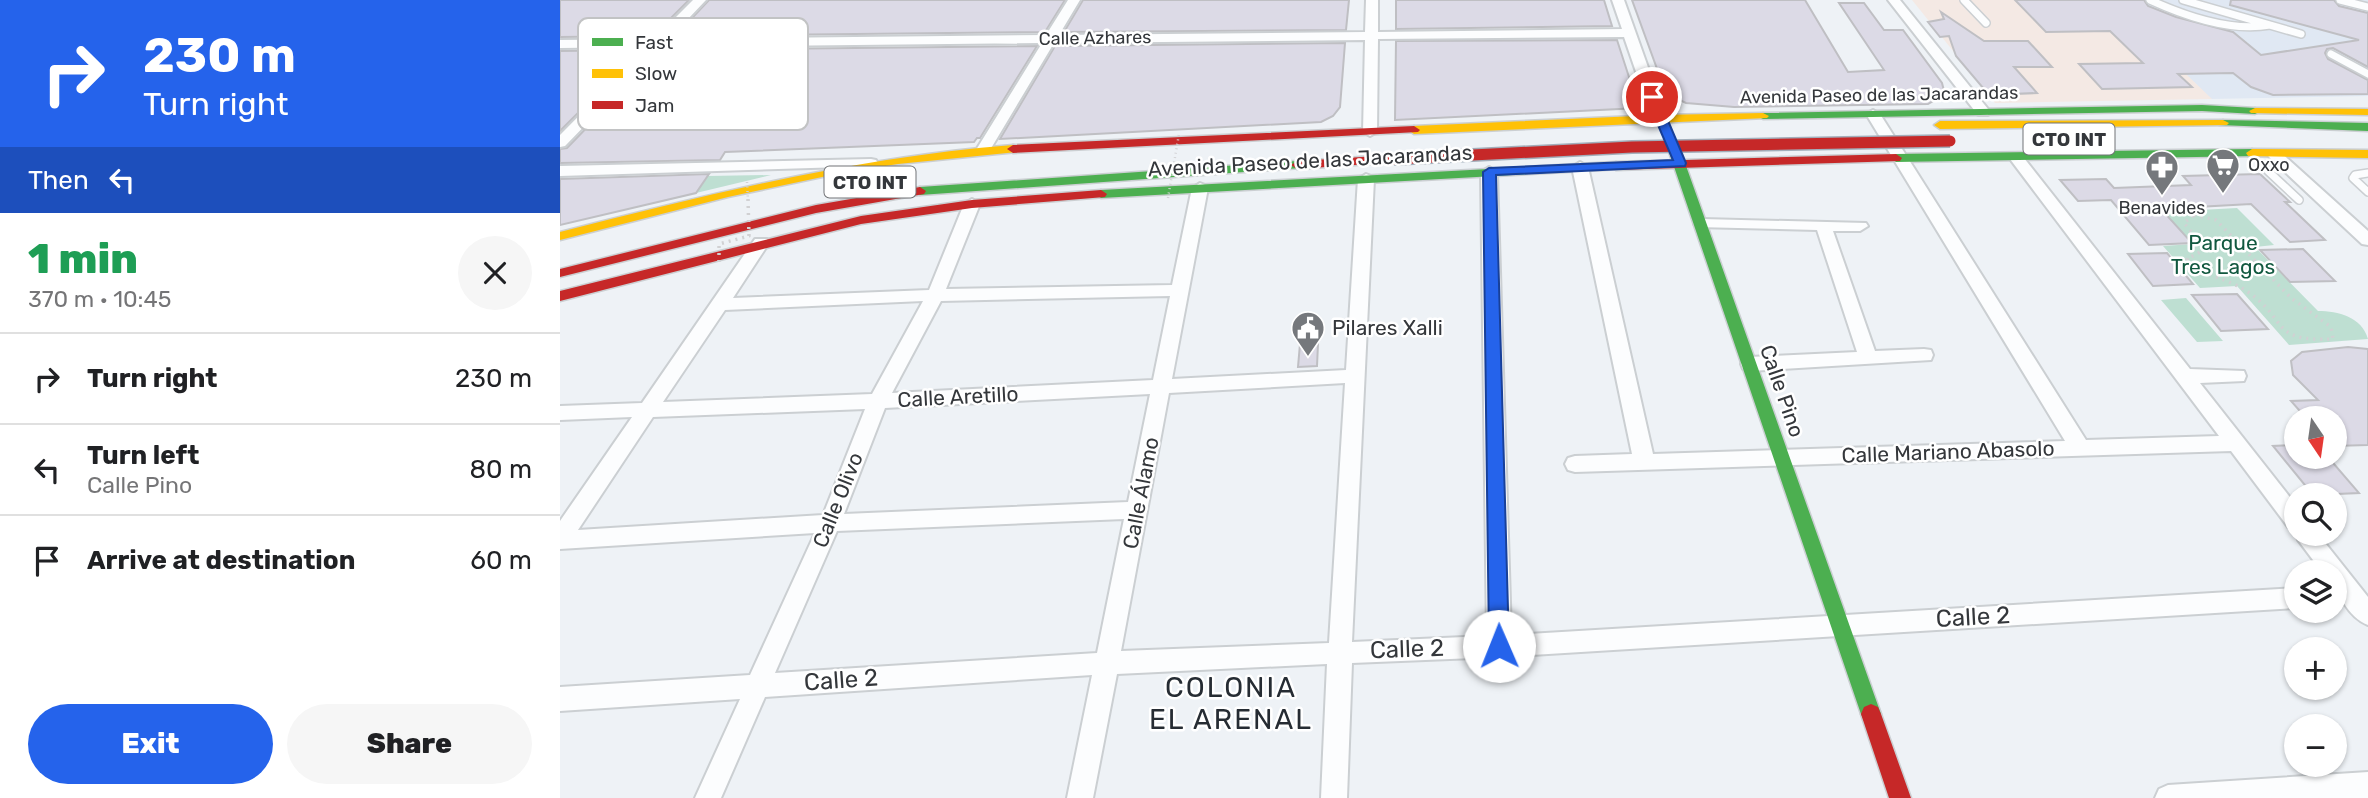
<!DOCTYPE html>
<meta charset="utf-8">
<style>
body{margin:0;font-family:Rubik,sans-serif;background:#f6f6f6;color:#202124;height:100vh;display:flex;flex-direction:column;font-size:26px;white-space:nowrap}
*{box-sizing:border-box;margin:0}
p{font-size:23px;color:#757577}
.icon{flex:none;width:38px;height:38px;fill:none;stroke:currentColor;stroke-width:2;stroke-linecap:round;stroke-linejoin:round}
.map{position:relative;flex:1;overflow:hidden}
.side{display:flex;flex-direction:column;background:#fff;width:560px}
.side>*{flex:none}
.hud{background:#2563eb;color:#fff;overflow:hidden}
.needle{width:46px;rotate:167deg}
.buttons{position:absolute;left:1724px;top:406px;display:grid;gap:14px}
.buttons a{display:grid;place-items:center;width:63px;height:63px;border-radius:50%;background:#fff;box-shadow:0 2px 5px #0004;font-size:35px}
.pin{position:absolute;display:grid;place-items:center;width:60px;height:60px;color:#fff;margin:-30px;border:4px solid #fff;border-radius:50%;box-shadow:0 2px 7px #0007}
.me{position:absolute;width:77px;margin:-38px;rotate:359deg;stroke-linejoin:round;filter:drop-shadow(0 0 5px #0008)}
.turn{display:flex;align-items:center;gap:24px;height:147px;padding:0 28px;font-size:32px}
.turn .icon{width:91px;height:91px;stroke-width:2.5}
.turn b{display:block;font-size:49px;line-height:60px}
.then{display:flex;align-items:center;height:66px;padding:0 28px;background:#0003;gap:14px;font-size:26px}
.round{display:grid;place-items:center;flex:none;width:74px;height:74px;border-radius:37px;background:#f6f6f6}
.summary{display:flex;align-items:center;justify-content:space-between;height:119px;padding:0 28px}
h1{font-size:42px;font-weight:800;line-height:52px;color:#1e9e55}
.button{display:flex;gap:14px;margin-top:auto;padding:14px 28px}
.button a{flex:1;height:80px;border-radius:42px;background:#2563eb;color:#fff;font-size:28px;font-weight:800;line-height:80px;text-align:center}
.button a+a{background:#f6f6f6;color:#202124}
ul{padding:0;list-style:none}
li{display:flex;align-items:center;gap:21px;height:91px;padding:0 28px;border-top:2px solid #e0e0e0}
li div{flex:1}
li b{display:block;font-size:26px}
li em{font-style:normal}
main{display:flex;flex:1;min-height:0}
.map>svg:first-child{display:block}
.built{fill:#e0e8f3}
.education{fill:#f4e9e4}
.green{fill:#bedfd2}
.building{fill:#dcdae6;stroke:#bfbfc3;stroke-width:2}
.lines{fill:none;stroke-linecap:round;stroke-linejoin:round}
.lane-casing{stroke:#cbcfd2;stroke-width:10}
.street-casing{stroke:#cbcfd2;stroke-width:4}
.fast-casing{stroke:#cbcfd2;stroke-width:3}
.slow-casing{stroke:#cbcfd2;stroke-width:3}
.jam-casing{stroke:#cbcfd2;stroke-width:3}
.path{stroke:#d1d1d3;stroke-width:3.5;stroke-dasharray:2 5;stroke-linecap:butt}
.lane{stroke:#fcfdfe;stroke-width:7}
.street{fill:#fcfdfe;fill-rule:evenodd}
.fast{fill:#4caf50;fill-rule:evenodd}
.slow{fill:#ffc107;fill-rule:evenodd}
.jam{fill:#c62828;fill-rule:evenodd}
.jam-bridge-casing{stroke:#a2aeba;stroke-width:14;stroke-linecap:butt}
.path-bridge-far1{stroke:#d1d1d3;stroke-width:2.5;stroke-dasharray:1 3.5;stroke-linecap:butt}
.path-bridge{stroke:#d1d1d3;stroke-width:3.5;stroke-dasharray:2 5;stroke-linecap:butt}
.jam-bridge{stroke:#c62828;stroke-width:11}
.route{fill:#2563eb;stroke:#184099;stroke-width:2}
.labels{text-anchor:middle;stroke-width:5;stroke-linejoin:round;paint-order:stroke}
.far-street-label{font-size:18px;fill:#34373b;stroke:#fff}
.far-poi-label{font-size:18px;fill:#34373b;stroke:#fff;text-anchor:start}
.shield{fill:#fff;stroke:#717376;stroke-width:2}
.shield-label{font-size:19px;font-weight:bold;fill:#34373b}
.street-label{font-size:21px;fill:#34373b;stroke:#fff}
.park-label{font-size:21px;fill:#11583f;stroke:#fff}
.poi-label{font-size:21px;fill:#34373b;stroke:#fff;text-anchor:start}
.near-street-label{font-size:24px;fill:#34373b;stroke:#fff}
.near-neighbourhood-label{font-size:28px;letter-spacing:2px;fill:#262c33;stroke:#fff}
.key{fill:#fff;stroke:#c2c3c4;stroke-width:2}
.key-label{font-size:19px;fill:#34373b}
</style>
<main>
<section class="side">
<div class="hud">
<div class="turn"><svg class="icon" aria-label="right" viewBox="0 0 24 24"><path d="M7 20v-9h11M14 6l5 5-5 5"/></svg><div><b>230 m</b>Turn right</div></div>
<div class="then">Then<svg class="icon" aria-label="left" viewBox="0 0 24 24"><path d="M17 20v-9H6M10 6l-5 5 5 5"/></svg></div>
</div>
<div class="summary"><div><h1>1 min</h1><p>370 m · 10:45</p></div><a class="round"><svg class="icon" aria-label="close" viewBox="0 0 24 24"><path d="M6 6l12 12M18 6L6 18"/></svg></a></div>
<ul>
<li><svg class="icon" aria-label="right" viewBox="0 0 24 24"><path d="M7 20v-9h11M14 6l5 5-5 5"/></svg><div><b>Turn right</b></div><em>230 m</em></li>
<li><svg class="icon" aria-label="left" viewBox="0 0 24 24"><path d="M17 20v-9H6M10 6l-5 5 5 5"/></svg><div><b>Turn left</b><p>Calle Pino</p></div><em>80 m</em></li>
<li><svg class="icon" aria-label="arrive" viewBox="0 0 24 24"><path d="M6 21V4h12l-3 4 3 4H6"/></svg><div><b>Arrive at destination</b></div><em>60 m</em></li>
</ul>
<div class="button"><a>Exit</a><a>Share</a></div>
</section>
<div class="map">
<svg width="1808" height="798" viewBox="0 0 1808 798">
<rect width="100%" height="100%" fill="#eef2f6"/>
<path class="built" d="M1535,0H1808V96L1651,99L1557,8Z"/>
<path class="education" d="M1352,0H1535L1557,8L1652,99L1435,103Z"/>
<path class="green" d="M211,175L136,193L148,176Z
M1677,208L1714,245L1695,247L1758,311C1778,311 1802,317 1808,339L1729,345L1677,286L1640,288L1603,246L1633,244L1603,212Z
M1626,298L1663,341L1637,342L1601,300Z"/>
<path class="building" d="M0,0H129L93,36L0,37Z
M149,0H505L485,32L115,36Z
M523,0H789L786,30L504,32Z
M836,0H1044L1052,26L836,29Z
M1072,0H1245L1288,72L1324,70L1279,3H1304L1324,30H1343L1382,83L1384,91L1375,100L1368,104L1174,107L1126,103L1113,97L1104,88Z
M1455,0H1584L1588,6L1616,17L1673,32L1701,55L1799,40L1670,5L1671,0H1774L1779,6L1808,13V67L1773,48L1767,49L1765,53L1768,59L1808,80V94L1713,95L1691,87L1673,73L1618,74L1632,87L1542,89L1519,64L1583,63L1550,31L1486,32Z
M1381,12L1424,41H1468L1492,67H1454L1477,93L1429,95L1396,56L1389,36L1380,37L1368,22L1384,19Z
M1057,40L1079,108L835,120L836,41Z
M785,43L780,107L773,116L761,122L440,139L495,46Z
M477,46L420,138H417L414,142L165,152L160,160L0,163V149L7,148L102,50Z
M81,50L0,131V51Z
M149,174L136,193L0,225V179Z
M1700,174L1730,202H1725L1765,240L1730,242L1691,204L1601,209L1632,243L1589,245L1551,200L1518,201L1500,180L1546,179L1554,188L1631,185L1623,176Z
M1743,249L1775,281L1730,282L1700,250Z
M1607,253L1633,284L1593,286L1568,254Z
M1677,294L1708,329L1661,331L1632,295Z
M740,344H758L757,366L738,367Z
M1788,347L1808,349V445L1774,446V418H1746L1731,401L1758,400L1733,375L1731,361L1742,352Z
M1736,445V457H1768L1799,493L1753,495L1713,446Z"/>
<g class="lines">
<defs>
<path id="lane" d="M1404,0L1426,23
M1590,0C1625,16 1672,32 1710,25
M1623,0L1741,34
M1780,0L1808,7
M1771,54L1808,74
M1708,171L1739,200
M1808,173L1795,175L1793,178L1808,192"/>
<path id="street" d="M133,0H146L109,39L486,35L508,0H520L499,35L805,32L806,0H818V32L1062,29L1052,0H1064L1106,118L1099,122L1092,118L1064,37L818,39L817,132L810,136L803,132L805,40L494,43L430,150L423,154L416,150L482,43L101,47L5,146L0,147V135L87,47L0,48V40L94,39Z
M1328,0H1340L1428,109V115H1418Z
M1313,110L1320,114L1526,440L1659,436L1450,159L1448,156L1450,153H1460L1630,369L1684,371L1686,376L1684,381L1640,383L1736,505V530L1728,527L1671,451L1015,472L1008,470L1005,464L1008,458L1015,456L1072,454L1012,167L1020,162L1028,167L1093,454L1505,441L1306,114Z
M1714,150L1719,151L1808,231V245L1802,244L1709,157L1707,154L1709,151Z
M311,159L316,160L318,163L316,166L0,176V166Z
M929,167L937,172L951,635L1736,588V608L939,657L792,663L787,798H761L767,664L557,674L533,798H507L532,675L205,697L161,798H135L180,699L0,711V687L190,675L255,533L0,549V521L72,417L0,420V406L82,403L195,239H207L209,243L173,298L369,290L404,204L412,199L420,204L386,289L612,285L632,188L640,183L645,185L648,188L612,379L786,370L798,179L806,174L811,176L814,179L792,642L927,636L921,172ZM610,296L593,380L332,393L381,301ZM363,301L312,394L103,402L165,310ZM785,383L769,643L561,651L609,393ZM590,394L568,502L284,514L325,408ZM305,409L263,515L18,530L93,417ZM564,519L537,653L215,673L277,531Z
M1142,219L1306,223L1308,226L1300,231H1273L1315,351L1364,349L1371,350L1373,355L1371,360L1190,371L1183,369L1181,364L1183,359L1190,357L1297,352L1257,230L1136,227L1134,224Z
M1736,532L1758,534L1808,597V625C1789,618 1774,591 1774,572H1762L1738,540Z
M1808,772V798H1595L1599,789L1608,785Z"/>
<path id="fast" d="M1642,105L1695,108L1701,111L1695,114L1642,111L1203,119L1197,116L1203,113Z
M1663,120L1808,123V131L1659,125L1657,123Z
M1114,145L1120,149L1321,714L1318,721L1311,724L1304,721L1301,714L1108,149Z
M1692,149L1698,153L1696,156L1336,162L1330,158L1336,154Z
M737,161L741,162V168L360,195L354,191L360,187Z
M1056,162L1062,166L1060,169L541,198L535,194L541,190Z"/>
<path id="slow" d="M1695,108L1808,109V115L1691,113L1689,111Z
M1203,113L1209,116L1207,118L854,134L848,130L854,126L1099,115Z
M1663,120L1669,123L1667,125L1380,129L1374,125L1380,121Z
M453,145L457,146V152L338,164L281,173L168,197L0,240V232C150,194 298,157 453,145Z
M1692,149L1808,150V158L1688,156L1686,153Z"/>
<path id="jam" d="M854,126L860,130L858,132L453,153L447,149L453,145Z
M1336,154L1342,158L1340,161L1056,170L1050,166L1056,162Z
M834,155L838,156V162L737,169L731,165L737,161Z
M360,187L366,191L364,194L256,213L0,277V269L256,205Z
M541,190L547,194L545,197L412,208L301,224L0,301V291L301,216L412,200Z
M1311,704L1318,707L1321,714L1351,798H1329L1301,714L1304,707Z"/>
</defs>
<use href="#lane" class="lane-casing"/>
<use href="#street" class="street-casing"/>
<use href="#fast" class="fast-casing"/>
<use href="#slow" class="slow-casing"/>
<use href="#jam" class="jam-casing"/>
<path class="path" d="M1634,215L1656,220L1731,298L1771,327L1773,339C1709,342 1729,320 1688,292C1671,280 1650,277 1633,266L1627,259L1642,251V245L1624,223Z"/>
<use href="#lane" class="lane"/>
<use href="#street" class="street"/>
<use href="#fast" class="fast"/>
<use href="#slow" class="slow"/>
<use href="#jam" class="jam"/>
<defs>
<path id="jam-bridge" d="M834,159L1072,147L1390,141"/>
</defs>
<use href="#jam-bridge" class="jam-bridge-casing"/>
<path class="path-bridge-far1" d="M187,182L188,201
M608,198L619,134"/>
<path class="path-bridge" d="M159,262V244L189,236L188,199"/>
<use href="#jam-bridge" class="jam-bridge"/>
</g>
<path class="route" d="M1092,93L1098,97L1126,163L1125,166L936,175L949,646L946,652L939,654L932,652L929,646L923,172L929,168L1113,160L1086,97Z"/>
<defs>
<symbol id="supermarket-pin" viewBox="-11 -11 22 30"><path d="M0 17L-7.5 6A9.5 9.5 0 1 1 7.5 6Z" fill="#75787c" stroke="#fff"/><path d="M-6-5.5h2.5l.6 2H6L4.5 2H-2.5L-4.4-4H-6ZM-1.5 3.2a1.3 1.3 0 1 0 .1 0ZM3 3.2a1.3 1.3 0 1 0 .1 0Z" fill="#fff"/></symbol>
<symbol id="pharmacy-pin" viewBox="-11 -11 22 30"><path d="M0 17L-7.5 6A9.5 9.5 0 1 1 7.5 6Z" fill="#75787c" stroke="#fff"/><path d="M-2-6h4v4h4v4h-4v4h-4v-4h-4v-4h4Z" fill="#fff"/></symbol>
<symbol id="civic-pin" viewBox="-11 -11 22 30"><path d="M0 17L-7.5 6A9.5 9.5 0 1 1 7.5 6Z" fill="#75787c" stroke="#fff"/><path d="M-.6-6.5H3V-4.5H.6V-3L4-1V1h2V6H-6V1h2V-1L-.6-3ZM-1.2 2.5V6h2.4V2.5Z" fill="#fff"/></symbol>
</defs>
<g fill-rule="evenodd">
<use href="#supermarket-pin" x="1644" y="146" width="38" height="52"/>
<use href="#pharmacy-pin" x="1583" y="148" width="38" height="52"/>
<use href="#civic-pin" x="729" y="309" width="38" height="52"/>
</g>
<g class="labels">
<g class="far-street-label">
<text transform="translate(535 38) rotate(-1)" y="6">Calle Azhares</text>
<text transform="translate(1319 95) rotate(-1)" y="6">Avenida Paseo de las Jacarandas</text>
</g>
<g class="far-poi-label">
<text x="1688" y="171">Oxxo</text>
<text x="1602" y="214" text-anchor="middle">Benavides</text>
</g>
<g class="shield">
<rect x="1463.5" y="123.5" width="91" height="31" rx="5"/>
<rect x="264.5" y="166.5" width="91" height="31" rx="5"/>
</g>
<g class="shield-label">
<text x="1509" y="146">CTO INT</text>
<text x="310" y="189">CTO INT</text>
</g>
<g class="street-label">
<text transform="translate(750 161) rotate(-3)" y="7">Avenida Paseo de las Jacarandas</text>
<text transform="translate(1222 391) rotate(71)" y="7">Calle Pino</text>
<text transform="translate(398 397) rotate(-3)" y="7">Calle Aretillo</text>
<text transform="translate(1388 452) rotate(-2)" y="7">Calle Mariano Abasolo</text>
<text transform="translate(581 493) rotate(-79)" y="7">Calle Álamo</text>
<text transform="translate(278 500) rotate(-68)" y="7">Calle Olivo</text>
</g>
<g class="park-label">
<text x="1663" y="250">Parque<tspan x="1663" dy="24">Tres Lagos</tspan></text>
</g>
<g class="poi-label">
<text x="772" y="335">Pilares Xalli</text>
</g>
<g class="near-street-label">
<text transform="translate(1413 617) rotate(-3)" y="8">Calle 2</text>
<text transform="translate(847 649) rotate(-2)" y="8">Calle 2</text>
<text transform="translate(281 680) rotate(-4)" y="8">Calle 2</text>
</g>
<g class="near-neighbourhood-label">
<text x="671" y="697">COLONIA<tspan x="671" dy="32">EL ARENAL</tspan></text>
</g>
</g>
<rect x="18" y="18" width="230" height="112" rx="10" class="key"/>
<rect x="32" y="38" width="31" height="8" fill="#4caf50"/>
<rect x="32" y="69" width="31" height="9" fill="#ffc107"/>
<rect x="32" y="101" width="31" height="8" fill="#c62828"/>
<g class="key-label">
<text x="75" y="49">Fast</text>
<text x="75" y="80">Slow</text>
<text x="75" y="112">Jam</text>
</g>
</svg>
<div class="buttons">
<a><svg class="needle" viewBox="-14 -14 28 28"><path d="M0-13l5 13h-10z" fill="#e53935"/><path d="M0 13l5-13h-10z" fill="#757577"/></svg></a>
<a><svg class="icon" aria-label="search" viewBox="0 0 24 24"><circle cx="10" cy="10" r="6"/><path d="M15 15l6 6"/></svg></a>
<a><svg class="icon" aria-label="layers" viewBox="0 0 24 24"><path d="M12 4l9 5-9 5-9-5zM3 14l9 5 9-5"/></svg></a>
<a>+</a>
<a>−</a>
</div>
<div class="pin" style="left:1092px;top:97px;background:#d93025"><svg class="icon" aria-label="arrive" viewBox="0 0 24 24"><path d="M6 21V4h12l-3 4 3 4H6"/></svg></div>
<svg class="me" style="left:939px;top:646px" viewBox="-20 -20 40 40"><circle r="19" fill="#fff"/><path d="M0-13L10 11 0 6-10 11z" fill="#2563eb"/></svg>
</div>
</main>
